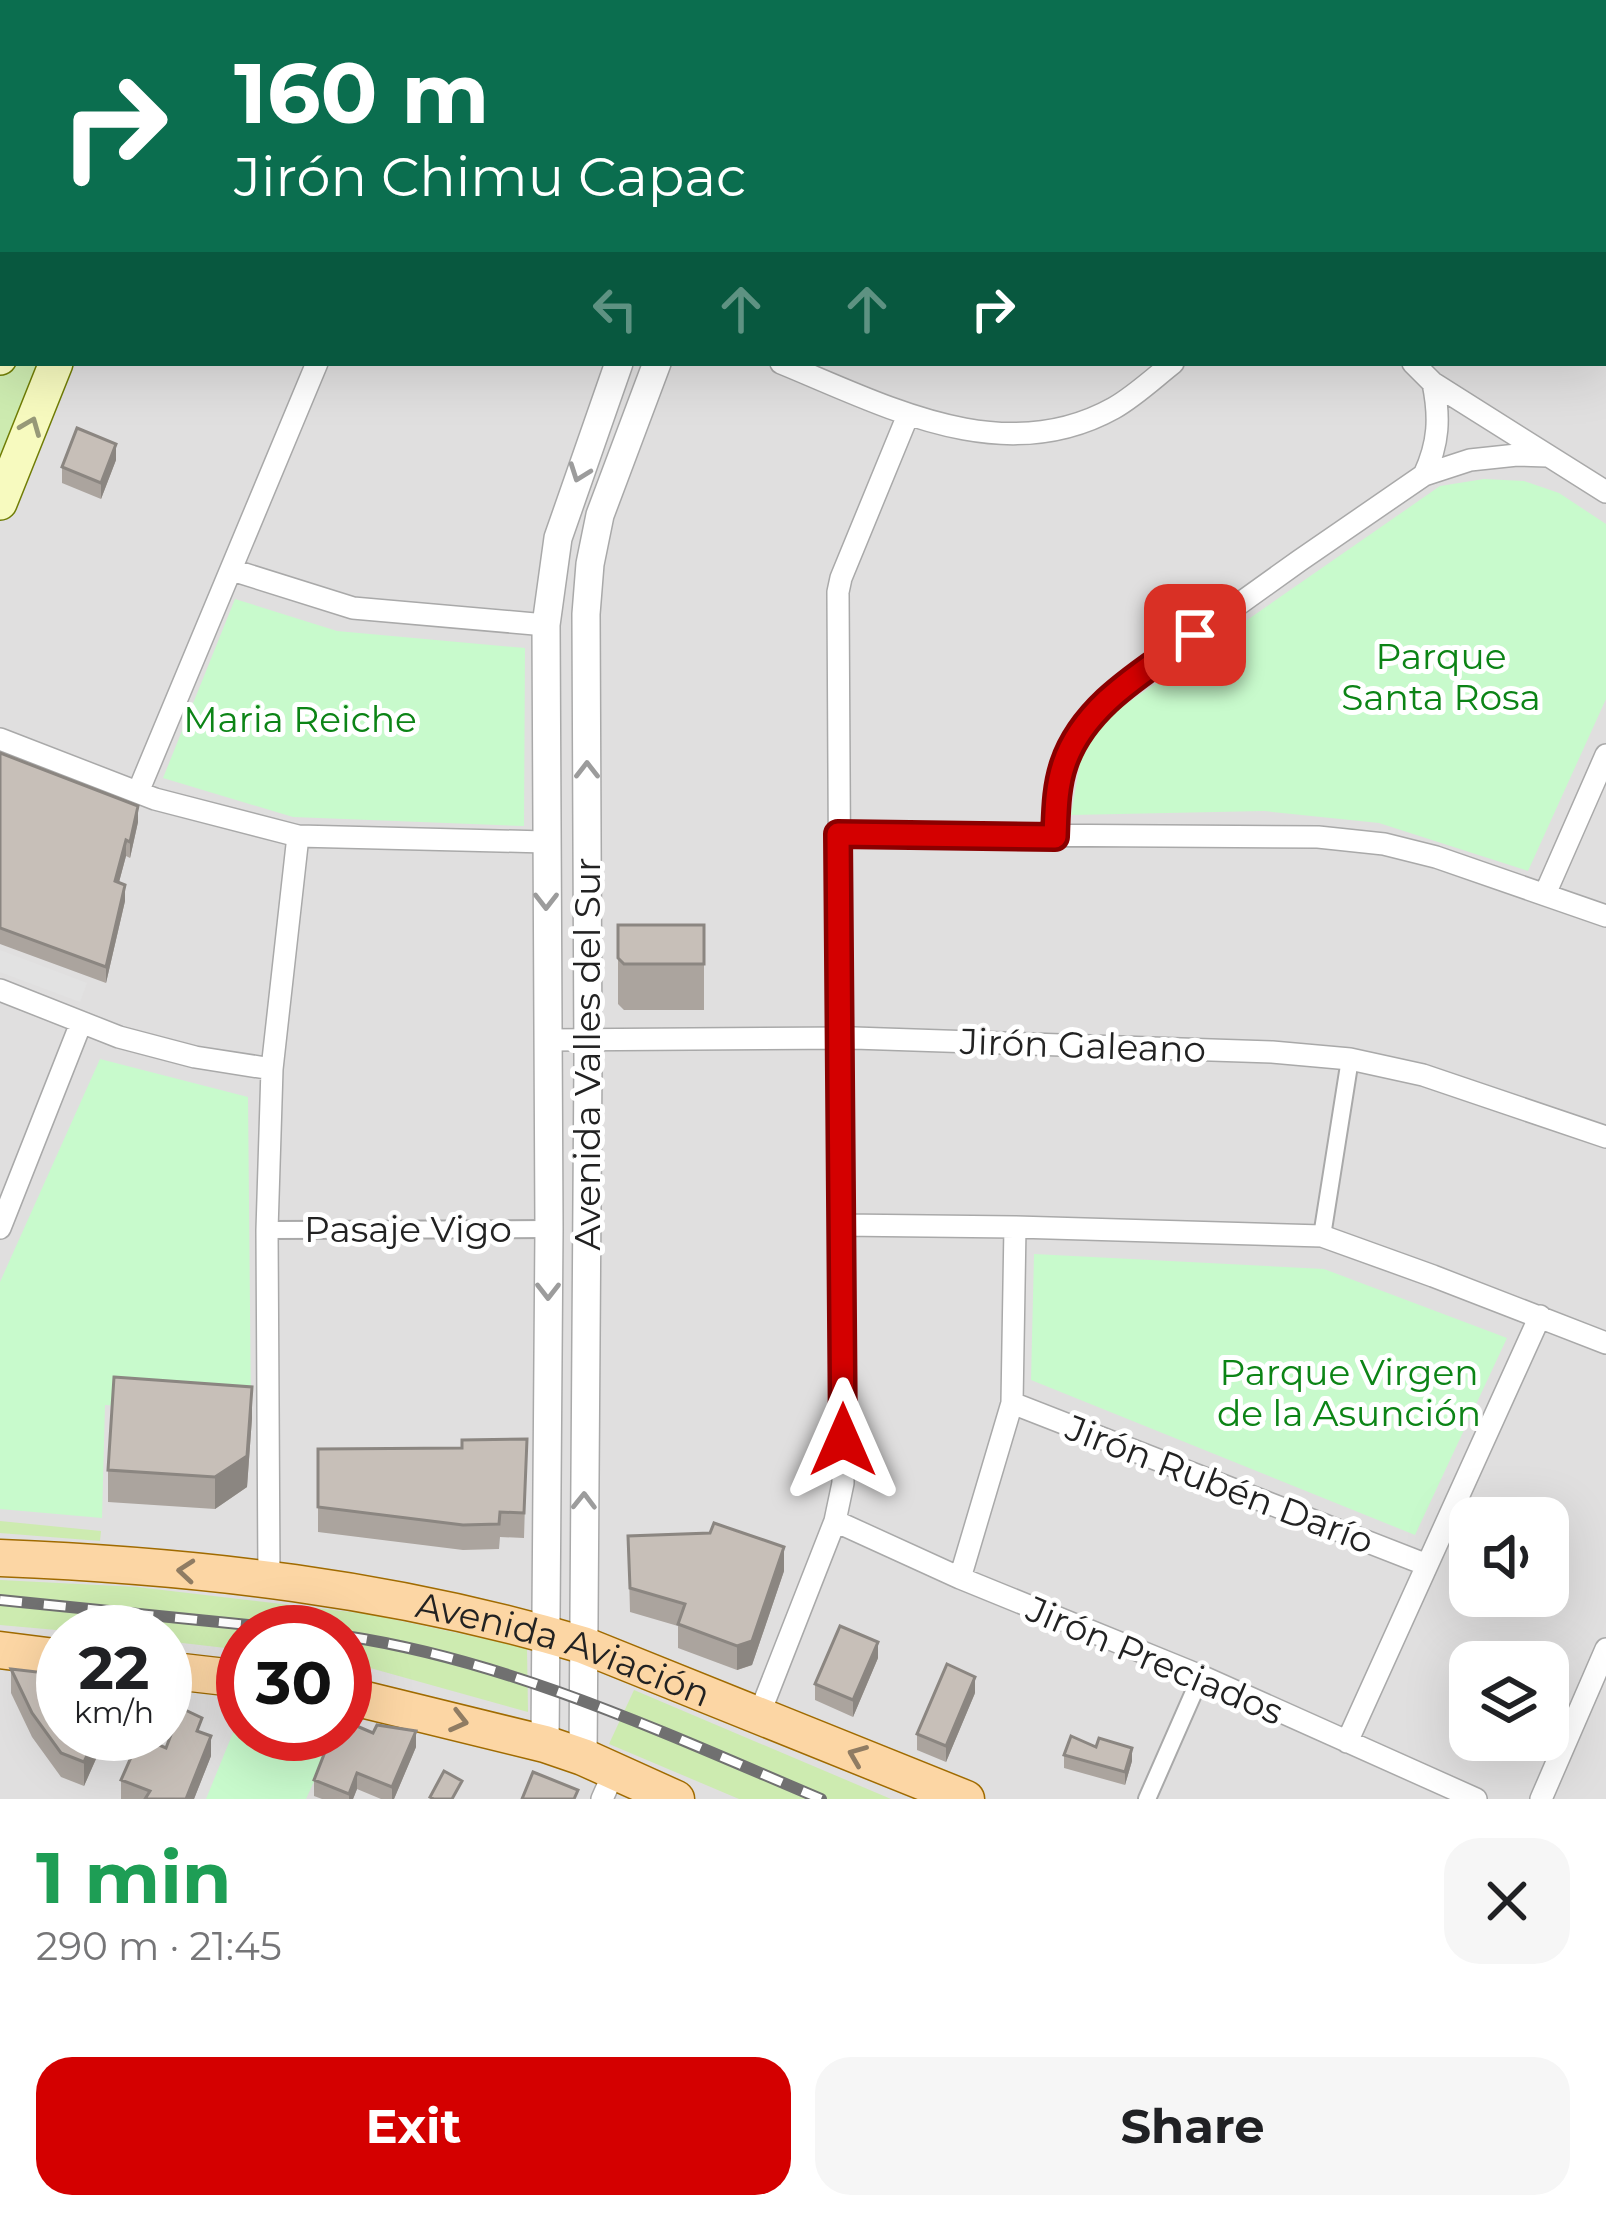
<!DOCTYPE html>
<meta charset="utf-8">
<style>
body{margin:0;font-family:Montserrat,sans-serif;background:#f6f6f6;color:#202124;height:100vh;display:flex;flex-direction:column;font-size:45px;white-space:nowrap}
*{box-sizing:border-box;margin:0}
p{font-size:39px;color:#757577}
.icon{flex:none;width:66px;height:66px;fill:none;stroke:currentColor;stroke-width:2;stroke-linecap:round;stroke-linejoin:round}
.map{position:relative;height:1799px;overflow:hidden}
.side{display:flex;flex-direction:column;background:#fff;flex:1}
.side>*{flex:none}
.hud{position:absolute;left:0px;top:0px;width:1608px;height:366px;box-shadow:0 12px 48px #0002;background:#0b6e4f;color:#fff;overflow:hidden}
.tools{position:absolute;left:1449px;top:1497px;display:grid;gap:24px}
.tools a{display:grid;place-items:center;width:120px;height:120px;border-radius:24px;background:#fff;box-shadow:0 12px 48px #0002;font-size:60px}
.speed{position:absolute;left:36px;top:1605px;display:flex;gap:24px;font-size:60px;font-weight:700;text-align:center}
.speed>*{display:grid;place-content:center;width:156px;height:156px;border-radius:50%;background:#fff;box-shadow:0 12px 48px #0002;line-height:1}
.speed small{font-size:30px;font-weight:400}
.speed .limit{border:18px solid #d22;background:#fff;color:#111}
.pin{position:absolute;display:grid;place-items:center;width:102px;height:102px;color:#fff;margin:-51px;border-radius:24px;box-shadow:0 6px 18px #0006}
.me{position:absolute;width:132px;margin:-66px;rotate:0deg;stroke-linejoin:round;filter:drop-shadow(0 0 9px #0008)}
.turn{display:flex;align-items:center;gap:42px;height:252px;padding:0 36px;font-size:54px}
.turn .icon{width:156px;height:156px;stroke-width:2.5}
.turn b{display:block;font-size:84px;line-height:102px}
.lanes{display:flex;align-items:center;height:114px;padding:0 36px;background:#0003;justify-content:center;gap:60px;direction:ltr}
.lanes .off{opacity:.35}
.round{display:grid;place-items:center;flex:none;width:126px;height:126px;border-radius:36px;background:#f6f6f6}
.summary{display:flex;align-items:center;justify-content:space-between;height:204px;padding:0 36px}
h1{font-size:72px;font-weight:700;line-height:90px;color:#1e9e55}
.primary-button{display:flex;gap:24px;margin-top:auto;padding:24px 36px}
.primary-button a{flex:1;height:138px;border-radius:36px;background:#d40000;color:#fff;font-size:48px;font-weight:700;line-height:138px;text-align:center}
.primary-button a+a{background:#f6f6f6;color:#202124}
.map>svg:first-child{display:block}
.residential{fill:#e0dfdf;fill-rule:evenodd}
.education{fill:#ffffe5}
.grass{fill:#cdebb0}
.park{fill:#c8facc}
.parking{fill:#e2e2e2}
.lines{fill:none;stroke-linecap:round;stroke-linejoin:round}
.pedestrian-casing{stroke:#a9a9a9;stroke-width:20}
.minor-casing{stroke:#a9a9a9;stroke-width:24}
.tertiary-casing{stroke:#a9a9a9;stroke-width:30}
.secondary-casing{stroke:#707d05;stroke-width:36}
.primary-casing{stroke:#a06b00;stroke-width:39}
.pedestrian{stroke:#fff;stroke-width:16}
.minor{stroke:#fff;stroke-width:21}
.tertiary{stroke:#fff;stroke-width:27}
.secondary{stroke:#f7fabf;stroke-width:33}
.primary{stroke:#fcd6a4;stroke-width:36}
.rail-casing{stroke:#707070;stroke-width:12}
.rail{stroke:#fff;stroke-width:8;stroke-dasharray:22;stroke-linecap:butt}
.wall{fill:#aba49e}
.shaded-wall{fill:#8b8681}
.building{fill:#c7bfb8;stroke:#8b8681;stroke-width:3}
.oneway{stroke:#979978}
.oneway2{stroke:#9c9c9c}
.oneway3{stroke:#8f7c63}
.route-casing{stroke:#8a0000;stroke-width:30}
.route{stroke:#d40000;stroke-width:21}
.labels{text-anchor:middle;stroke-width:10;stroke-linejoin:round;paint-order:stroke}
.park-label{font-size:36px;fill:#0c8416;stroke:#fff}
.street-label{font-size:36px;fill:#222;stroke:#fff}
</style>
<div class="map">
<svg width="1606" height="1799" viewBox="0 0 1606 1799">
<rect width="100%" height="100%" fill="#f2efe9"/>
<path class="residential" d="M0,0H1606V1799H0ZM3,3H1605V363H3ZM1470,1518H1548V1596H1470ZM63,1632H165V1734H63ZM243,1632H345V1734H243ZM1470,1662H1548V1740H1470Z"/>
<path class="education" d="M675,0H880L879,3H673Z"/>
<path class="grass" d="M4,363H49L0,477V373Z
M0,1521L101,1531L100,1541L0,1533Z
M0,1580L137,1587L368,1614L527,1648L528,1712L345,1661V1632H243V1650L165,1641V1632H79L0,1625Z
M634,1690L891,1799H739L609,1744Z"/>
<path class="park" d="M1484,479L1524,481L1559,493L1606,524V699L1528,871L1379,823L1264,811L1071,815L1082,751L1106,718L1440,486Z
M235,599L337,631L525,648L524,826L293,817L163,778Z
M100,1059L248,1097L251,1413L105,1405L102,1518L0,1509V1282Z
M1034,1254L1324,1269L1507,1338L1415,1535L1031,1380Z
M241,1713L243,1734H336L306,1799H206Z"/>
<path class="parking" d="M0,950L87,983L80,1002L0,972Z"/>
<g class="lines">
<defs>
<path id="pedestrian" d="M267,1230L549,1229
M1322,1236L1350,1059
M1147,1799L1201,1676"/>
<path id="minor" d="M612,0L620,3
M1389,0L1392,3
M464,3L465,0
M903,3L905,0
M1235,3L1238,0
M1597,3L1601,0
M0,262L3,263
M781,363C886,406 1003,470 1114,408C1135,396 1154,378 1173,363
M1413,363L1433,383L1606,492
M1424,475C1439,443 1440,417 1433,383
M232,570L353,608L546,625
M0,739L155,799L298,836L545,842
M138,792L317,363
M838,834L1318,837L1384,844L1436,857L1606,916
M1055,837C1059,764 1068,733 1126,685L1299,561L1424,475L1470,460L1517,455L1547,456
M1545,894L1606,755
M0,990L119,1037L195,1057L272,1069
M547,1040L854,1038L1272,1052L1350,1059L1423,1075L1606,1137
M841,1225L1015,1227L1322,1236L1433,1276L1606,1343
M0,1228L81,1023
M1012,1403L1427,1565
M835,1521L960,1578L1201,1676L1476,1799
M269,1578L267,1230L272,1069L298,836
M960,1578L1012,1403L1015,1227
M759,1715L835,1521L843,1483L838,592L841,578L908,415
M1347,1742L1540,1316
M602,1799L614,1772
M1541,1799L1606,1649"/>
<path id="tertiary" d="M545,1744L549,1229L546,625L558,538L619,363
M583,1757L588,1060L586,614L590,564L600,515L657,363"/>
<path id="secondary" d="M142,3L144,0
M202,3L203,0
M0,358L3,351
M0,503L56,363"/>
<g id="primary">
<path id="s1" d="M0,1558C199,1566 392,1588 583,1645L966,1799"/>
<path d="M0,1650L63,1658"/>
<path d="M165,1670L243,1679"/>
<path d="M345,1695L545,1744L583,1757L676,1799"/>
</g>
</defs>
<use href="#pedestrian" class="pedestrian-casing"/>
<use href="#minor" class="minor-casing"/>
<use href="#tertiary" class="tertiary-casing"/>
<use href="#secondary" class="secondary-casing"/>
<use href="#primary" class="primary-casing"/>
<use href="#pedestrian" class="pedestrian"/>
<use href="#minor" class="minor"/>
<use href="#tertiary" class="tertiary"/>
<use href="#secondary" class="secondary"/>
<use href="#primary" class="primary"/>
<defs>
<path id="rail" d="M0,1600L317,1632
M345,1636C511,1661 667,1734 821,1799"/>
</defs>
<use href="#rail" class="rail-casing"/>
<use href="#rail" class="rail"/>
</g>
<path class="wall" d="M116,460L101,499L62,483V467Z
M0,753L138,822L130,858L126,856L119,882L125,901L106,983L0,944Z
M618,925H704V1010H624L618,1004Z
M252,1418L247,1487L215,1509L108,1502V1470Z
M527,1439L524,1538L500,1537L499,1549L463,1550L318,1532V1449L462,1448Z
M628,1536L784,1571L752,1665L737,1670L678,1648V1626L630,1612Z
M878,1658L853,1717L815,1700V1684Z
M11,1669L107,1734L84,1786L61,1777L32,1737L11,1693Z
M975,1693L946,1762L917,1750V1734Z
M202,1733L211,1756L194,1799H121V1780L166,1748Z
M373,1733L416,1747L394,1799H381L357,1789L353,1799H322L314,1796V1780Z
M1064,1755L1132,1761L1125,1785L1064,1768Z"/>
<path class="shaded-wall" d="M3,187V203L0,205V189Z
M116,444V460L101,499V483Z
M138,806V822L130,858V842Z
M126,840V856L115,897V881Z
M125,885V901L106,983V967Z
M252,1387V1418L247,1487L215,1509V1477Z
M784,1547V1571L752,1665L737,1670V1646Z
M878,1642V1658L853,1717V1700Z
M975,1677V1693L946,1762V1746Z
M416,1731V1747L394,1799H392V1787Z
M97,1734H107L84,1786V1762Z
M211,1736V1756L194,1799H186Z
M1132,1748V1761L1125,1785V1772Z
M357,1773V1789L353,1799H349V1794Z"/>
<path class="building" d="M209,0H281L280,3H208Z
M0,164L3,166V187L0,189Z
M77,428L116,444L101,483L62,467Z
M0,753L138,806L130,842L126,840L115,881L125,885L106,967L0,928Z
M618,925H704V964H624L618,958Z
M114,1377L252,1387L247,1456L215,1477L108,1470Z
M527,1439L524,1513L500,1512L499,1524L463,1525L318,1507V1449L462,1448V1440Z
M714,1523L784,1547L752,1641L737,1646L678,1624L685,1604L630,1588L628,1536L710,1533Z
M840,1626L878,1642L853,1700L815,1684Z
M947,1664L975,1677L946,1746L917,1734Z
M11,1669L63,1675V1734H97L84,1762L61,1753L32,1713Z
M181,1708L202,1718L197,1731L211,1736L186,1799H145L150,1791L121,1780L140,1737L166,1748Z
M345,1721L373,1733L377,1725L416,1731L392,1787L357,1773L349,1794L314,1780L332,1734H345Z
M1071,1736L1096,1747L1099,1738L1132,1748L1125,1772L1064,1755Z
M444,1771L462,1781L452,1799H434L430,1797Z
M533,1772L578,1790L574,1799H522Z"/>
<defs><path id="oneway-chevron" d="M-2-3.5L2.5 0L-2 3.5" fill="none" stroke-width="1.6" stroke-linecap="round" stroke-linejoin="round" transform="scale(3)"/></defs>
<use class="oneway" href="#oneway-chevron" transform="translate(31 426) rotate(-68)"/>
<g class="oneway2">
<use href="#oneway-chevron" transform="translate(579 473) rotate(110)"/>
<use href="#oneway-chevron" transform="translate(587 770) rotate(-90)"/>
<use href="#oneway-chevron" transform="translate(546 901) rotate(90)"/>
<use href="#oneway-chevron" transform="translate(548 1291) rotate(90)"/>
<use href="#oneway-chevron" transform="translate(584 1501) rotate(-89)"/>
</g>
<g class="oneway3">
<use href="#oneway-chevron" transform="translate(186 1571) rotate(-175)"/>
<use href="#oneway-chevron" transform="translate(459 1721) rotate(14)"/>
<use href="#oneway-chevron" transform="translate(857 1755) rotate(-158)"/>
</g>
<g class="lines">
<defs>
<path id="route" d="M843,1440L838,834L1055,837C1056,812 1056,787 1064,764C1084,704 1147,670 1195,635"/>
</defs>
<use href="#route" class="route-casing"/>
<use href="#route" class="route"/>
</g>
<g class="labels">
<g class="park-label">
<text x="1441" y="669">Parque<tspan x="1441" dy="41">Santa Rosa</tspan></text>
<text x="300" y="732">Maria Reiche</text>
<text x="1349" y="1385">Parque Virgen<tspan x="1349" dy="41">de la Asunción</tspan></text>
</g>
<g class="street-label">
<text transform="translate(1083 1045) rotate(2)" y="13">Jirón Galeano</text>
<text transform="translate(587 1054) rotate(-90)" y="13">Avenida Valles del Sur</text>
<text x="408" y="1242">Pasaje Vigo</text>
<text transform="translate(1220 1484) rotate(21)" y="13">Jirón Rubén Darío</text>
<text dy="13" stroke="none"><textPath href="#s1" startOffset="573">Avenida Aviación</textPath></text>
<text transform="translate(1155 1660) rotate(23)" y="13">Jirón Preciados</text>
</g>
</g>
</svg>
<div class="tools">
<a><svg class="icon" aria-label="sound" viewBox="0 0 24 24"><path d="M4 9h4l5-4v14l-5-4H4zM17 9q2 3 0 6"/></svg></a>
<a><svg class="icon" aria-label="layers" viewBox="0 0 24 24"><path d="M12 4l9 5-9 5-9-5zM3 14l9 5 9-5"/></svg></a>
</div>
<div class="speed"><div>22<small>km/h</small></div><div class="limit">30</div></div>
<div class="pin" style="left:1195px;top:635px;background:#d93025"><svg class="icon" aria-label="arrive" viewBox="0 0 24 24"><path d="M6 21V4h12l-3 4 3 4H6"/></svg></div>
<svg class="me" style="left:843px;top:1440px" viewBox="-20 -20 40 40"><path d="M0-17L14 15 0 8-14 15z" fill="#d40000" stroke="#fff" stroke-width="4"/></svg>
<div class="hud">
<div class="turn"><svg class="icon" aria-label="right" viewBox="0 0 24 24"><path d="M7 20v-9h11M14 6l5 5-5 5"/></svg><div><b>160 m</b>Jirón Chimu Capac</div></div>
<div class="lanes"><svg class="icon off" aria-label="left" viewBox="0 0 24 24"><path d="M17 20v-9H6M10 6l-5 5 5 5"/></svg><svg class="icon off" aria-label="ahead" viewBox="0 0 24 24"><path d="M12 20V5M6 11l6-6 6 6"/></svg><svg class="icon off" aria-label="ahead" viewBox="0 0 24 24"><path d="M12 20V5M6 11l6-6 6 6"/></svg><svg class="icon" aria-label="right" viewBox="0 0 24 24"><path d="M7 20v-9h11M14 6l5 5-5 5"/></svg></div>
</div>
</div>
<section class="side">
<div class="summary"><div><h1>1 min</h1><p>290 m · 21:45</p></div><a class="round"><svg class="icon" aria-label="close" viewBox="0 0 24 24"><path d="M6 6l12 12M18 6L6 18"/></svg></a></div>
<div class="primary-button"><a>Exit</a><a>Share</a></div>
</section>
